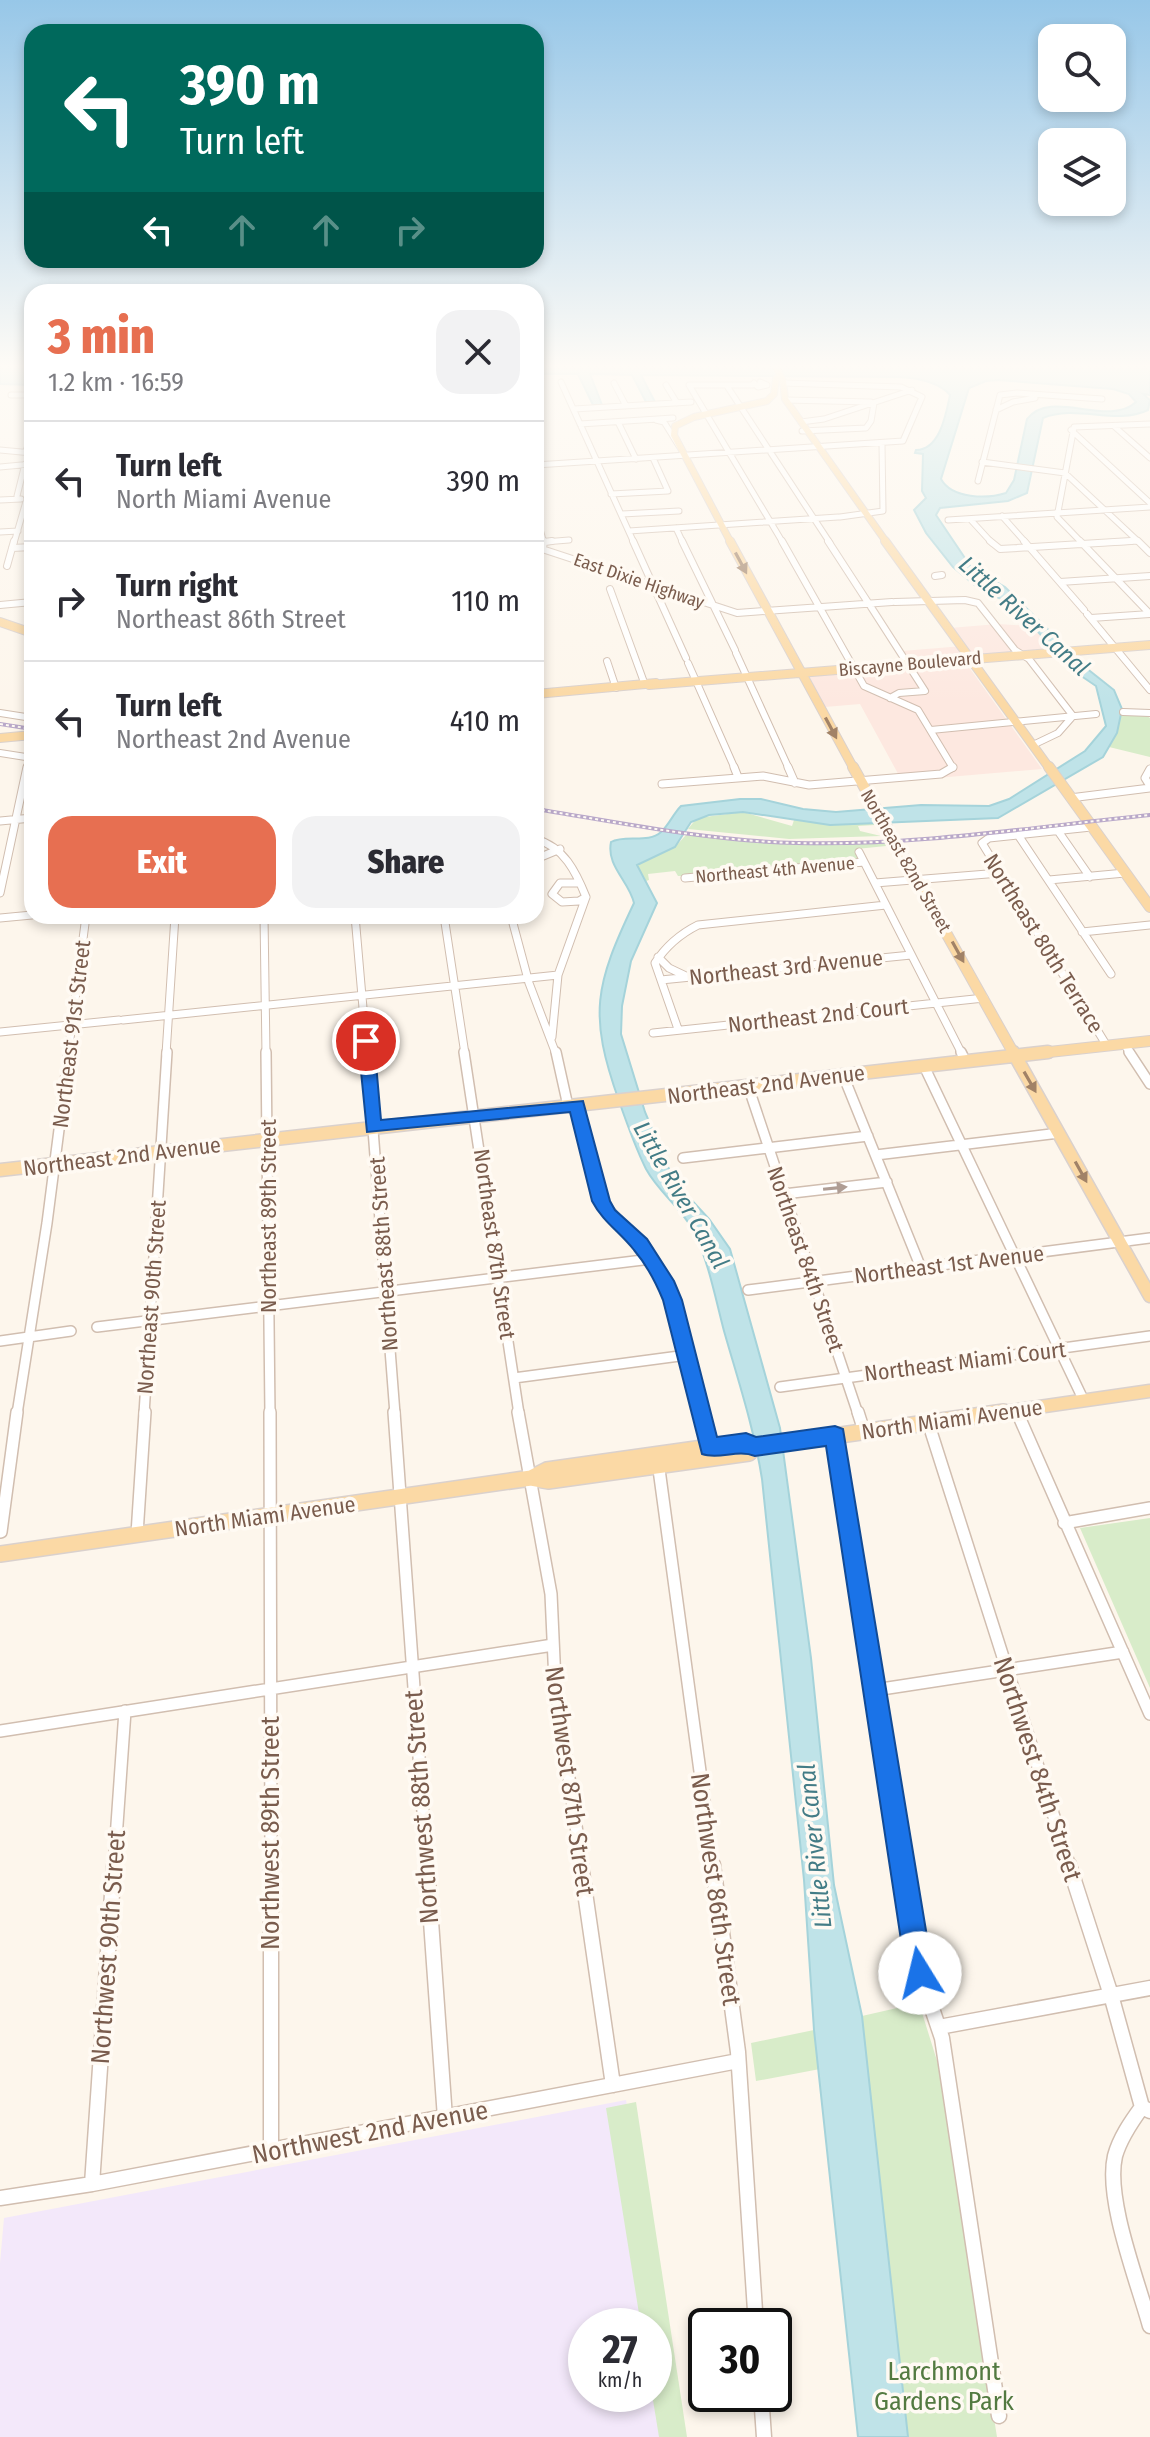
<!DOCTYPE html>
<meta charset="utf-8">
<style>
body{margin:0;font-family:"Fira Sans Condensed",sans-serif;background:#f2f2f3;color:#2b2b33;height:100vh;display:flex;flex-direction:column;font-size:30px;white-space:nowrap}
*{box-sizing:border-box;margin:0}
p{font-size:26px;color:#7c7c81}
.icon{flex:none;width:44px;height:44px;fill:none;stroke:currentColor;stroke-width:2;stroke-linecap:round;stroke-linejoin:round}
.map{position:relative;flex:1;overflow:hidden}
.panel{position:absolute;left:24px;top:284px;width:520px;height:640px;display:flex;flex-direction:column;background:#fff;border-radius:24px;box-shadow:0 4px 12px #0003}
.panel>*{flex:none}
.top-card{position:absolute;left:24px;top:24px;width:520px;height:244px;border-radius:24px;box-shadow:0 4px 12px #0003;background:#00695c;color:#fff;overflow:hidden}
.fabs{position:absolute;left:1038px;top:24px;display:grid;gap:16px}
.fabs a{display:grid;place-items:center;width:88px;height:88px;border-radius:16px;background:#fff;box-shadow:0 4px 12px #0003;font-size:40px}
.speed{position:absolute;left:568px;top:2308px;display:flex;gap:16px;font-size:40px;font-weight:700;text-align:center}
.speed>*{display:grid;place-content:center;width:104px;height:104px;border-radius:50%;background:#fff;box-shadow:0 4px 12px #0003;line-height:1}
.speed small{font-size:20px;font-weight:400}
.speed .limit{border:4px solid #111;border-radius:12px;background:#fff;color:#111}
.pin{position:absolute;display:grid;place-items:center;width:68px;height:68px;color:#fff;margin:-34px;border:4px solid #fff;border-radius:50%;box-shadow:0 2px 8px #0007}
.me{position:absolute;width:88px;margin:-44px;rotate:351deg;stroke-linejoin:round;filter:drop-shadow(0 0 6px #0008)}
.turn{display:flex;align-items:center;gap:28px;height:168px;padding:0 24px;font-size:36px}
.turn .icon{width:104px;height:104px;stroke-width:2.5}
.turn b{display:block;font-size:56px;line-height:68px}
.lanes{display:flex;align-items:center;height:76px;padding:0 24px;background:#0003;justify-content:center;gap:40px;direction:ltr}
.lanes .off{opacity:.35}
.round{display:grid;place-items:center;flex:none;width:84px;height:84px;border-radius:24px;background:#f2f2f3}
.head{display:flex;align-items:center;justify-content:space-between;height:136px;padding:0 24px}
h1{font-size:48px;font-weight:800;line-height:60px;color:#e76f51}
.primary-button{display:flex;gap:16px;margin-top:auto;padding:16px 24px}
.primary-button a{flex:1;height:92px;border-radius:24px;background:#e76f51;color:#fff;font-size:32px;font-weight:800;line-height:92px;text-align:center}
.primary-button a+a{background:#f2f2f3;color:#2b2b33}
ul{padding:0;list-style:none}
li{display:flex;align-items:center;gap:24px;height:120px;padding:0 24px;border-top:2px solid #e1e1e2}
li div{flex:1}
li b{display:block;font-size:30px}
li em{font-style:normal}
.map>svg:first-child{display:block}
.commercial{fill:#fde8e0}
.education{fill:#f3e8fa;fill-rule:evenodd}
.green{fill:#d8ecc9}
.water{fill:#bfe3e8;stroke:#a5d3da;stroke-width:2;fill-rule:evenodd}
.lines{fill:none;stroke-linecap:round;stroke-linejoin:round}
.minor-far5-casing{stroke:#d1beb0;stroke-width:7}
.minor-far4-casing{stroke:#d1beb0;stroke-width:8}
.minor-far3-casing{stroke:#d1beb0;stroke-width:9}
.minor-far2-casing{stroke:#d1beb0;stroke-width:12}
.minor-far1-casing{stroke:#d1beb0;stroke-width:14}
.minor-casing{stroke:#d1beb0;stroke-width:17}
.major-far4-casing{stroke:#dad1cd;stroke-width:8}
.major-far3-casing{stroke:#dad1cd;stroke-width:10}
.major-far2-casing{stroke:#dad1cd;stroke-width:12}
.major-far1-casing{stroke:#dad1cd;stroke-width:15}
.major-casing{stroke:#dad1cd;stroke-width:18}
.minor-far5{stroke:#fff;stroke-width:5}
.minor-far4{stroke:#fff;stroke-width:6}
.minor-far3{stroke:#fff;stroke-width:7}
.minor-far2{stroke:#fff;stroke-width:9}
.minor-far1{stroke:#fff;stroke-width:11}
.minor{stroke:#fff;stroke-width:14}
.major-far4{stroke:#fbd9a5;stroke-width:6}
.major-far3{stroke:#fbd9a5;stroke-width:8}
.major-far2{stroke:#fbd9a5;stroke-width:10}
.major-far1{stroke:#fbd9a5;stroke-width:12}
.major{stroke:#fbd9a5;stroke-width:15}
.rail-casing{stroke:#b9a8c9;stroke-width:4}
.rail{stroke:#fffaf3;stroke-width:2;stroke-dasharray:3;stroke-linecap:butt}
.oneway{fill:#a18267}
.oneway2{fill:#af9d94}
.route{fill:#1a73e8;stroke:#114b97;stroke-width:2}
.labels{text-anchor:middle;stroke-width:7;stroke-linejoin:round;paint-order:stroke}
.far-street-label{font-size:18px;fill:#7a5c4d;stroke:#fffaf3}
.street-label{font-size:22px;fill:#7a5c4d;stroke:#fffaf3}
.water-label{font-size:24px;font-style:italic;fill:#437c86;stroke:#fffaf3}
.near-street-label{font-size:26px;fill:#7a5c4d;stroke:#fffaf3}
.near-park-label{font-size:26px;fill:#537a41;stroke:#fffaf3}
</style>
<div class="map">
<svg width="1150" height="2437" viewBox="0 0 1150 2437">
<rect width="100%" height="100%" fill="#fdf6ec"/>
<path class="commercial" d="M998,624L1032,626L1053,651L963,659L1042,769L902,781L860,704L825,707L808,674L911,666L902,651L963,646L950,628Z"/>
<path class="education" d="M626,2100L678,2437H0V2263L4,2218ZM586,2326H654V2394H586Z"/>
<path class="green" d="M1139,711L1150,718V757L1109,747L1117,733L1121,713Z
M743,812L792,826L794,820L830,825L874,822L875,825L858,826L860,831L881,836L789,839L688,829L697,818Z
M686,835L782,844L884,842L886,846L856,849L859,859L686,876H678L675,871L648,874L649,880L646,881L637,865L675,847Z
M1150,1518V1688L1080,1528Z
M919,2003L938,2064L997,2437H907L862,2016Z
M814,2030L820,2069L756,2081L751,2043Z
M636,2102L687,2437H659L652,2394L654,2326H641L606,2108Z"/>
<path class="water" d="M0,363H32V385L0,384Z
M536,363H1150V395L1143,394L1150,400L1148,410C1115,426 1077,404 1043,418L1027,493L1008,501L940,508L936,515L971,567L1005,587L1090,671L1114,690L1122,709L1117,733L1103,757L998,818L830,825L743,812L709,815L691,822L675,847L637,865L657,903L631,961L622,1006L621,1034L645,1112L674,1181L709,1219L730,1249L780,1428L811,1658L834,1885L862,2016L908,2437H858L814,2030L804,1880L762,1479C754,1428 738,1380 724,1331C715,1297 709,1263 694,1232C682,1208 659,1193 646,1169C635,1147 627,1124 619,1101C588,1014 595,985 634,903C629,881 606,866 611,842C625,834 648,844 661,832C669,825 673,814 681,806L740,799H761L803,809L836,812L921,805L989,806L1009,799L1085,751L1106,726L1096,686L1071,669L1032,625L1003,600L977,587L953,567L926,533L914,510L926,498L922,491L923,454L915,453L916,450C940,450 946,414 950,395C938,381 917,378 899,377L641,375L655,402H646L632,375L590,374L602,405H593L578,374H536ZM998,380L1113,389L1129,394L1136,402C1108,428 1051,388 1027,419L1014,480L1006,493C987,499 952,499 941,479L969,388L986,381Z"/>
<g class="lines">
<defs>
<path id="minor-far5" d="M561,382L634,543
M614,383L626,406
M754,383L758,387L767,385L760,382
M666,385L677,403
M753,385H689L783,543
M727,386L769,450
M11,395H32
M786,400L871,402
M574,409L691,402
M996,410L1013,402L1035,398
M656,420L664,422L679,446
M618,422L636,459
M801,422L824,419L912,390
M580,424L673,418
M1115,427L1150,458
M1071,430L1150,503
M802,431L866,428L871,421L874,403
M0,450L32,453
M26,451L32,433
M771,453L830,543
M982,462L1065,473L1140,543
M536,465L903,441L922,397L901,387L783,383
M0,467L32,464
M978,481L1000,395L1017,393L1102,399
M611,494L668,491L653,458
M17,496L25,464
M0,500L21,499
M622,514L679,511
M536,516L544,543
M1002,516L1026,543
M840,517L883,511L882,444
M970,519L992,543
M948,520L1150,507
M676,528L683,543
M629,531L838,517
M0,532L18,531
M544,542L569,540
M14,543L27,498
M1082,543L1057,517L1074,427L1150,424
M1097,543L1138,541"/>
<path id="minor-far4" d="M633,541L686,658
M682,541L735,650
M782,541L864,686L918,710L953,768L950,769
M828,541L869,604
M990,541L1000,549L1131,541
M1024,541L1084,610
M1080,541L1150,614
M1138,541L1150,553
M544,542L552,541
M536,547L737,613L892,602
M12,548L32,547
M543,549L544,541
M7,566L14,541
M935,576L942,575
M1060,582L1150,576
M610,589L645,685
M895,602L965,600L978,603L1015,650L1029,659L1073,716L1058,733L1035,744
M0,605L32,602
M871,607L925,691L899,693L890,698
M1087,614L1150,690
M1091,618L1150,614
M736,653L789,769
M607,661L616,688
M688,663L735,769
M1123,712L1150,713
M0,713L32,718
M931,730L1096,714
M0,753L32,758
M28,758L32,740
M27,769L28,763"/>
<path id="minor-far3" d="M734,767L738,777
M788,767L795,783
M1150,769L1145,778L1150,786
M662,784L763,776L809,785L941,774L953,767
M1070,798L1150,788
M0,821L32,818
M1091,827L989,838L982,843L1107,1046
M1058,831L1090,877
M1018,835L1111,974
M536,839C564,847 576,872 586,897L558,975L552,1037
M859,852L962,1054
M536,859L560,849
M685,878L864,862
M1049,880L1125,873
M579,883H560L552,894L562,902L579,901L586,897
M875,883L1000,873
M0,893L27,767
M264,916L266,1054
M355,916L367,1054
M444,916L465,1054
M511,916L529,983L556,1054
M0,918L32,915
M1082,932L1150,925
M658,957L669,968L688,977
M661,980L911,955
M123,1020L558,975
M678,1029L655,963C666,946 680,934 698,925L886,905
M0,1032L119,1020
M653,1033L984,998
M1124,1044L1131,1054
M68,1054L86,916
M166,1054L175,916"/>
<path id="minor-far2" d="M266,1052L270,1414
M367,1052L395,1414
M464,1052L519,1414
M556,1052L568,1106
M961,1052L966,1062
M1129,1052L1150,1084
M924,1066L1084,1401
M843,1075L921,1268
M748,1086L858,1414
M577,1105L601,1201L650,1257L673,1300L701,1414
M876,1155L1059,1133
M683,1158L868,1136
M784,1194L887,1182
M748,1290L1150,1238
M97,1327L651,1259
M0,1341L71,1331
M514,1378L687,1355
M780,1387L1150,1336
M1016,1410L1018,1414
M17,1414L47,1223L69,1052
M144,1414L167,1052"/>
<path id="minor-far1" d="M270,1412L271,1867
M394,1412L427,1867
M518,1412L551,1594L555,1682L582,1867
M700,1412L710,1451
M858,1412L864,1431
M1017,1412L1150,1714
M928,1422L1070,1867
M835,1435L903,1867
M658,1462L713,1867
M1064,1523L1150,1508
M1,1532L17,1412
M137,1534L145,1412
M875,1690L1123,1652
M0,1731L553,1645
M114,1867L125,1711"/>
<path id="minor" d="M271,1865V2150
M427,1865L445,2118
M581,1865L613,2085
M713,1865L738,2052L756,2326
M903,1865L920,1973L942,2038L999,2416
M1069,1865L1111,1995L1142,2107L1150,2111
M939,2027L1150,1988
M1142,2107C1131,2122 1120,2138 1115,2156C1105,2199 1138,2282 1150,2326
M92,2184L114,1865
M0,2198L92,2184L738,2061
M761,2394L764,2437"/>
<path id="major-far4" d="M774,363L783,381L785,399L887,543
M731,543L674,435L675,426L694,417L767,401L774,394L776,379"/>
<path id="major-far3" d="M730,541L854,769
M885,541L1050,769
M0,622L32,633
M649,685L1150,645
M536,694L656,683
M0,738L32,735"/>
<path id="major-far2" d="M853,767L1014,1054
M1049,767L1150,907
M1031,1054L1150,1041"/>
<path id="major-far1" d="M1013,1052L1150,1296
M0,1170L1048,1052
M990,1414L1150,1391"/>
<path id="major" d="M531,1478L547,1470L746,1442L755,1447
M0,1554L531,1478L548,1481L749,1453L755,1447L1004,1412"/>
</defs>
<use href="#minor-far5" class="minor-far5-casing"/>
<use href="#minor-far4" class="minor-far4-casing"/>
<use href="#minor-far3" class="minor-far3-casing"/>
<use href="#minor-far2" class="minor-far2-casing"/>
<use href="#minor-far1" class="minor-far1-casing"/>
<use href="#minor" class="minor-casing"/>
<use href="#major-far4" class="major-far4-casing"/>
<use href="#major-far3" class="major-far3-casing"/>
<use href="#major-far2" class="major-far2-casing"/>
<use href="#major-far1" class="major-far1-casing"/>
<use href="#major" class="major-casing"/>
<use href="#minor-far5" class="minor-far5"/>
<use href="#minor-far4" class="minor-far4"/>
<use href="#minor-far3" class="minor-far3"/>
<use href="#minor-far2" class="minor-far2"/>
<use href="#minor-far1" class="minor-far1"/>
<use href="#minor" class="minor"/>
<use href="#major-far4" class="major-far4"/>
<use href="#major-far3" class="major-far3"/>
<use href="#major-far2" class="major-far2"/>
<use href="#major-far1" class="major-far1"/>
<use href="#major" class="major"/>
<defs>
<path id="rail" d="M0,724L32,729
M536,809C622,823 709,841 797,843C915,846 1033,827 1150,815"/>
</defs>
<use href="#rail" class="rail-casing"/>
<use href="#rail" class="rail"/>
</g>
<defs><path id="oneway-solid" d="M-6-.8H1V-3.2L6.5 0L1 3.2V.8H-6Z" transform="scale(2)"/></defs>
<g class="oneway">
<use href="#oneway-solid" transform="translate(741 563) rotate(62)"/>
<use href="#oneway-solid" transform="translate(831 728) rotate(62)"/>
<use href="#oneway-solid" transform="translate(958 952) rotate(61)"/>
<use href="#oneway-solid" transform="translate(1030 1082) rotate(60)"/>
<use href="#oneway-solid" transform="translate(1081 1172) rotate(61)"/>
</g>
<use class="oneway2" href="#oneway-solid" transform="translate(835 1188) rotate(-6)"/>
<linearGradient id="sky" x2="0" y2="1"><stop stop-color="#97c7e8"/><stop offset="0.52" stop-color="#fefbf6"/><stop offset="1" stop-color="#fefbf6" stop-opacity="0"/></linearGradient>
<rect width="1150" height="704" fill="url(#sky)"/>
<path class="route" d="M366,1036L374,1041L381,1120L583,1101L610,1201L615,1210L647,1239L674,1281L682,1300L717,1437L746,1433L756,1437L835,1426L843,1429L933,1973L929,1983L920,1987L910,1983L906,1973L826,1446L755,1456C737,1449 719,1460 702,1454L663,1300C656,1283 646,1264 634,1250C620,1232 603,1222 592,1201L570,1112L367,1132L358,1041Z"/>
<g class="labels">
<g class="far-street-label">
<text transform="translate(639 581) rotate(19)" y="6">East Dixie Highway</text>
<text transform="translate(910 664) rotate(-5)" y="6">Biscayne Boulevard</text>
<text transform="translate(906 861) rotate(60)" y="6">Northeast 82nd Street</text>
<text transform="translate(775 870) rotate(-5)" y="6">Northeast 4th Avenue</text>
</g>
<g class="street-label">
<text transform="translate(1044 943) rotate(58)" y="8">Northeast 80th Terrace</text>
<text transform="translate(786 967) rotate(-6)" y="8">Northeast 3rd Avenue</text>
<text transform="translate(818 1015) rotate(-6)" y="8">Northeast 2nd Court</text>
<text transform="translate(71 1034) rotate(-83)" y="8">Northeast 91st Street</text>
<text transform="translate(766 1084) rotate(-7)" y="8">Northeast 2nd Avenue</text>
<text transform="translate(122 1156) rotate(-7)" y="8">Northeast 2nd Avenue</text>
<text transform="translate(268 1216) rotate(-90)" y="8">Northeast 89th Street</text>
<text transform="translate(495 1244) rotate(82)" y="8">Northeast 87th Street</text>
<text transform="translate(383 1254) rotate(-94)" y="8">Northeast 88th Street</text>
<text transform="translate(806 1259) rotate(71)" y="8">Northeast 84th Street</text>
<text transform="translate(949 1264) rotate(-7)" y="8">Northeast 1st Avenue</text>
<text transform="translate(151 1297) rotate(-86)" y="8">Northeast 90th Street</text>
<text transform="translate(965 1361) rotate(-7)" y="8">Northeast Miami Court</text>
<text transform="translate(952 1419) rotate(-8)" y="8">North Miami Avenue</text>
<text transform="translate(265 1516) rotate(-8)" y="8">North Miami Avenue</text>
</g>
<g class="water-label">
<text transform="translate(1024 616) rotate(42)" y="8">Little River Canal</text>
<text transform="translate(681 1195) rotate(60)" y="8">Little River Canal</text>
<text transform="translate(815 1846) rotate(-96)" y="8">Little River Canal</text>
</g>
<g class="near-street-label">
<text transform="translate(1038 1769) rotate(72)" y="9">Northwest 84th Street</text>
<text transform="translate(570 1781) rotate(82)" y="9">Northwest 87th Street</text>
<text transform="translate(421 1807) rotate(-94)" y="9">Northwest 88th Street</text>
<text transform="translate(270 1833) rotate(-90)" y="9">Northwest 89th Street</text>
<text transform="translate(716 1889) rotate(82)" y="9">Northwest 86th Street</text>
<text transform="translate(108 1947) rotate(-86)" y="9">Northwest 90th Street</text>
<text transform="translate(370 2132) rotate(-11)" y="9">Northwest 2nd Avenue</text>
</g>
<g class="near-park-label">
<text x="944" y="2380">Larchmont<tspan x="944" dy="30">Gardens Park</tspan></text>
</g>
</g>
</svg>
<div class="fabs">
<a><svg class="icon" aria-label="search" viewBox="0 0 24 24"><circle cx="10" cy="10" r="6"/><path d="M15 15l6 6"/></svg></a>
<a><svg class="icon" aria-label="layers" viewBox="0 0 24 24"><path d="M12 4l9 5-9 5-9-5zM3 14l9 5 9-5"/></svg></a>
</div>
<div class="speed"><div>27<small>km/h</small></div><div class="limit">30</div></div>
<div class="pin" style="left:366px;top:1041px;background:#d93025"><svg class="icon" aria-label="arrive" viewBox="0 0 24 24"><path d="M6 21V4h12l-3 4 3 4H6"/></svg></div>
<svg class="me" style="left:920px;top:1973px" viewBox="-20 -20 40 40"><circle r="19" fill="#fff"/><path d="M0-13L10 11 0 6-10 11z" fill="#1a73e8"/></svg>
<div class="top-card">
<div class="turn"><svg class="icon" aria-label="left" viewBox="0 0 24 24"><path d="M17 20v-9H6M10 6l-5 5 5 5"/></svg><div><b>390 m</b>Turn left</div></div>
<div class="lanes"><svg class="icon" aria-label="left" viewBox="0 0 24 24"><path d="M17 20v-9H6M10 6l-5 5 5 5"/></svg><svg class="icon off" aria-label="ahead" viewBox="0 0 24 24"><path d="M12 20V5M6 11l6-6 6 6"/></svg><svg class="icon off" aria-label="ahead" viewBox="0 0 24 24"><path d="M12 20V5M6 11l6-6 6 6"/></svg><svg class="icon off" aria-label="right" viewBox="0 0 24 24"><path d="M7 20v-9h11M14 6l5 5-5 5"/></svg></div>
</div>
<section class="panel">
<div class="head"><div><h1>3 min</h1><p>1.2 km · 16:59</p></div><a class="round"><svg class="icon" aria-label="close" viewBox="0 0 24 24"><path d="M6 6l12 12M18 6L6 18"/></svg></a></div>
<ul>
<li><svg class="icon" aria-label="left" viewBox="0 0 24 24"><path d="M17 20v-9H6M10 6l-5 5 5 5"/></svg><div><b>Turn left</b><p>North Miami Avenue</p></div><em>390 m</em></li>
<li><svg class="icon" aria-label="right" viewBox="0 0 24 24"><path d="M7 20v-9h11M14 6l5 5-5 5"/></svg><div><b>Turn right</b><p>Northeast 86th Street</p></div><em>110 m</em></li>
<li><svg class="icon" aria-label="left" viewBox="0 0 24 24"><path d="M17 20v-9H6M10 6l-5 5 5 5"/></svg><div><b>Turn left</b><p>Northeast 2nd Avenue</p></div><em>410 m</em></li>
</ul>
<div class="primary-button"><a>Exit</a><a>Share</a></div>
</section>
</div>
